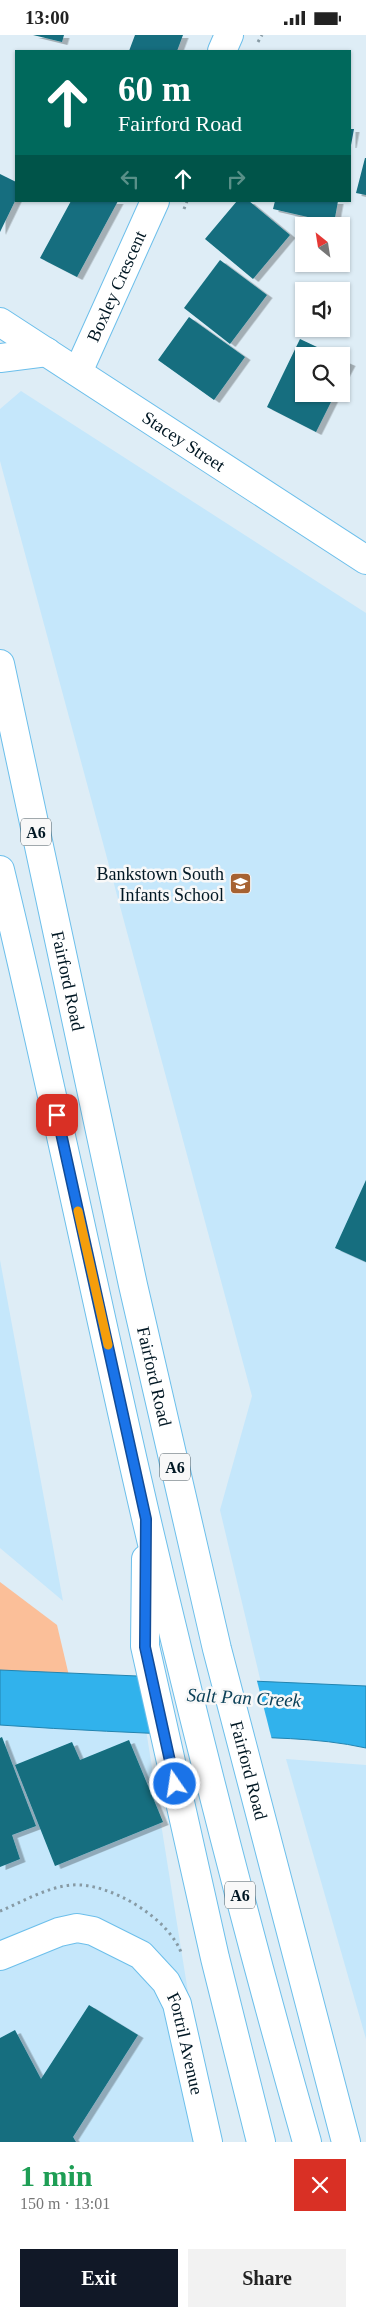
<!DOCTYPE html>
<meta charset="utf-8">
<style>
body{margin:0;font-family:"Times New Roman",serif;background:#f2f2f2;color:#222;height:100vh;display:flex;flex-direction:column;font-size:19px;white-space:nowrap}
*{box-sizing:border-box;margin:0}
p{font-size:16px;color:#767676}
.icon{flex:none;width:28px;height:28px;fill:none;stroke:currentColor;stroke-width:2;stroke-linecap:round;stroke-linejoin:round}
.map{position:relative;height:2107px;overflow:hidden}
.panel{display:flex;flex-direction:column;background:#fff;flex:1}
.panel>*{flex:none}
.hud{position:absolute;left:15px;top:15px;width:336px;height:152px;border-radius:0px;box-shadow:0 1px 4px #0004;background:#00695c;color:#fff;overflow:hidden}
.needle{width:32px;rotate:330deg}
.fabs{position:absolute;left:295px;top:182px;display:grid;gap:10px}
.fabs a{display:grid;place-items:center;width:55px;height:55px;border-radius:0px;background:#fff;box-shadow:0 1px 4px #0004;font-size:25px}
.pin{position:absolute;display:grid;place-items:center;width:42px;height:42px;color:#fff;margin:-21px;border-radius:10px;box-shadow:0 2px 8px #0006}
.me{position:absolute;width:55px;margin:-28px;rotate:347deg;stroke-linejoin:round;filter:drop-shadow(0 0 4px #0008)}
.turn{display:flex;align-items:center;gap:18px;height:105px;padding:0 20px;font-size:22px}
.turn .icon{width:65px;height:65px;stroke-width:2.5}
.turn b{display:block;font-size:35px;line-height:42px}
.lanes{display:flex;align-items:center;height:48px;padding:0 20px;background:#0003;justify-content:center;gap:25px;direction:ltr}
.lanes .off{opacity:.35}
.round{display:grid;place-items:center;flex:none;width:52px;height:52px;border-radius:0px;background:#f2f2f2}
.headline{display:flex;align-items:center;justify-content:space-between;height:85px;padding:0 20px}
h1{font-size:30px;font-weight:600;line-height:38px;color:#1e9e55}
.primary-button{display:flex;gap:10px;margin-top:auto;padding:10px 20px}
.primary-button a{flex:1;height:58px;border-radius:0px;background:#111827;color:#fff;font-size:20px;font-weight:600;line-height:58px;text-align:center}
.primary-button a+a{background:#f2f2f2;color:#222}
.status{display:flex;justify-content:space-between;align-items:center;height:35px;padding:0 25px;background:#fff;direction:ltr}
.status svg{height:14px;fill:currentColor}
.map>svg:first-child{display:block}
.built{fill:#c5e7fb}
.green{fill:#fbbf99}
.water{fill:#31b2ec;stroke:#2284b0}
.pier{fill:#deedf6}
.building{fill:#136e7f;filter:url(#shadow)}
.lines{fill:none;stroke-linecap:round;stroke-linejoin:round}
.minor-casing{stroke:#6cbfeb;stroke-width:30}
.trunk-casing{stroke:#6cbfeb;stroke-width:30}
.path{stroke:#879aa4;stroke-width:3;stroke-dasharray:2.5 4;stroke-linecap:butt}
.minor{stroke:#fff;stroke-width:28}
.trunk{stroke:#fff;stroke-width:28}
.route-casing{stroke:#114b97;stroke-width:12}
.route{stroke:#1a73e8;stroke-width:9}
.slow{stroke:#f59e0b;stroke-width:9}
.labels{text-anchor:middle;stroke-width:5;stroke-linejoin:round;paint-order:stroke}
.shield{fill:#f8f8f8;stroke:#4a5a63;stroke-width:1}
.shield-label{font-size:16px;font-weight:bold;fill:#001723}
.street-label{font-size:18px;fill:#001723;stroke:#f8f8f8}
.poi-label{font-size:18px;fill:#001723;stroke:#f8f8f8;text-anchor:end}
.water-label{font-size:19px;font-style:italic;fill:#0b4058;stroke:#f8f8f8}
</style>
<div class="status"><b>13:00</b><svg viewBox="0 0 49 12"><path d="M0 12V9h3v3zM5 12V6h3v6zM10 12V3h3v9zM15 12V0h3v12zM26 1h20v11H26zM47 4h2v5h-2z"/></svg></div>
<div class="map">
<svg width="366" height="2107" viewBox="0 0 366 2107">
<defs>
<filter id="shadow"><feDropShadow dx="5.5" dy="3" stdDeviation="0" flood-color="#0004"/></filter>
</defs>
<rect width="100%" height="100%" fill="#deedf6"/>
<path class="built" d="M21,356L366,578V1659L262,1652L220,1475L252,1361L0,426V374Z
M0,1225L63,1566L0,1513Z
M0,1683L146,1695L212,2107H0Z
M286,1724L366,1730V2004Z"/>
<path class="green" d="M0,1547L57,1590L74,1662L0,1644Z"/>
<path class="water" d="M0,1635L366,1651V1713C317,1702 264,1703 214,1701C142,1698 71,1695 0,1690Z"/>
<path class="pier" d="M138,1638L256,1642L272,1705L154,1701Z"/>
<path class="building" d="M33,0H64L62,7Z
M135,0H183L177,16H129Z
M350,94H354L351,110H350Z
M365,123H366V160L356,158Z
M0,139L16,147V164L0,197Z
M71,166H118L77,242L40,223Z
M237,166H249L290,200L253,244L205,204Z
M275,166H338L334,188L273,174Z
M220,225L267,260L230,309L184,273Z
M189,282L245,322L214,365L158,325Z
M300,304L336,321H304V359H335L316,397L267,372Z
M341,324L350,328L341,345Z
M366,1145V1227L335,1213Z
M2,1702L36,1791L12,1800L20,1824L0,1832V1703Z
M129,1705L163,1787L55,1831L15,1730L72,1707L80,1725Z
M89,1970L138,2000L73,2102L76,2107H0V2003L15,1995L41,2044Z"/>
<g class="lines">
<defs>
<g id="minor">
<path d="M222,16L229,0"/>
<path id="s1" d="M78,337L155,166"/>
<path id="s2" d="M0,1921L59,1897L77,1893L93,1896L141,1920L166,1947L177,1969L208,2107"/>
</g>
<g id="trunk">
<path id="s3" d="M0,287L366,525"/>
<path d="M0,323L47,317"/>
<path id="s4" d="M0,629L133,1250L217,1614L346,2107"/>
<path d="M0,835C52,1050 96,1267 146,1483C195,1692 248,1900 307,2107"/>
<path d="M146,1524L145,1611L215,1923L261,2107"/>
</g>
</defs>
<use href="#minor" class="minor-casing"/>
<use href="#trunk" class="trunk-casing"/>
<path class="path" d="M258,7L262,0
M184,174L187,166
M0,1876C22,1867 47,1852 72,1850C109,1847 170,1883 182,1920"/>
<use href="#minor" class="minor"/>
<use href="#trunk" class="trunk"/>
</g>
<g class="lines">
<defs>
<path id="route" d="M57,1080L146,1484L145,1612L175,1749"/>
</defs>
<use href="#route" class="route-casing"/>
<use href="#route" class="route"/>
<path class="slow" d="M78,1176L108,1310"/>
</g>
<defs>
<symbol id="school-square" viewBox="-11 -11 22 22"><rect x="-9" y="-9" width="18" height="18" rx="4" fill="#a66232" stroke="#f8f8f8"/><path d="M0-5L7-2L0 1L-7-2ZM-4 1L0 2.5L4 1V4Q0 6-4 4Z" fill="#fff"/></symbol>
</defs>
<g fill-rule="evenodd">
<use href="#school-square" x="228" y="836" width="25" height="25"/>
</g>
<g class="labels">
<g class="shield">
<rect x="21" y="783.5" width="30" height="27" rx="4"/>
<rect x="160" y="1418.5" width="30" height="27" rx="4"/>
<rect x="225" y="1846.5" width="30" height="27" rx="4"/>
</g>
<g class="shield-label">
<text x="36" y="803">A6</text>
<text x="175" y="1438">A6</text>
<text x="240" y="1866">A6</text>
</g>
<g class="street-label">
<text dy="6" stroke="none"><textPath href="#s1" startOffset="94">Boxley Crescent</textPath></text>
<text dy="6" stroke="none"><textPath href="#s3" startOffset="219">Stacey Street</textPath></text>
<text dy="6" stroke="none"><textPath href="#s4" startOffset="324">Fairford Road</textPath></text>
<text dy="6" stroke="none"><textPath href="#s4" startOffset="729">Fairford Road</textPath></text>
<text dy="6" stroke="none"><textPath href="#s4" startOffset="1134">Fairford Road</textPath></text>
<text dy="6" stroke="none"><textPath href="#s2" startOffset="254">Fortril Avenue</textPath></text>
</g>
<g class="poi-label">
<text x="224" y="845">Bankstown South<tspan x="224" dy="21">Infants School</tspan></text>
</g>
<g class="water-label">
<text transform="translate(244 1662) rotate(3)" y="7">Salt Pan Creek</text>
</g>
</g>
</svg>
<div class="fabs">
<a><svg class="needle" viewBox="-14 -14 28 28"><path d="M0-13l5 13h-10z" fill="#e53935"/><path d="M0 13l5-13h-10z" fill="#767676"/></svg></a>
<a><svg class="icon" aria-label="sound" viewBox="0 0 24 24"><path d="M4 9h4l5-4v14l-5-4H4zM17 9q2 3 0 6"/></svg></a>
<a><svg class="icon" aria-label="search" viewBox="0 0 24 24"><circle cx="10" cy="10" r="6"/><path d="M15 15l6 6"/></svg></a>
</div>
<div class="pin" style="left:57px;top:1080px;background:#d93025"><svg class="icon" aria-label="arrive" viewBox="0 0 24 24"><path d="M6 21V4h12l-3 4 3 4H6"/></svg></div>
<svg class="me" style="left:175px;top:1749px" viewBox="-20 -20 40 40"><circle r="17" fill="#1a73e8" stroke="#fff" stroke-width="3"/><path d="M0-11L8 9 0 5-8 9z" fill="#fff"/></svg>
<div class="hud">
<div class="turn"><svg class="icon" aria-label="ahead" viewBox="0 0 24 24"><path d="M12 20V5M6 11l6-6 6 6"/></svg><div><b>60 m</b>Fairford Road</div></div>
<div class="lanes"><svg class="icon off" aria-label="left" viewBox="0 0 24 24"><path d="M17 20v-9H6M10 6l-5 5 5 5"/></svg><svg class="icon" aria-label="ahead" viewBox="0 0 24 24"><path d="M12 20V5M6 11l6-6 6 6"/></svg><svg class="icon off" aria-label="right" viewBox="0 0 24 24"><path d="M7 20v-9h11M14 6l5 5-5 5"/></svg></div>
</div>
</div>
<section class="panel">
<div class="headline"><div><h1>1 min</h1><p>150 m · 13:01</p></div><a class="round" style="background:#d93025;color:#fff"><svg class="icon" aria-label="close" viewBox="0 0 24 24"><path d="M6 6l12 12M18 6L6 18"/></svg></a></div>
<div class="primary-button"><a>Exit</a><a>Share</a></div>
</section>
